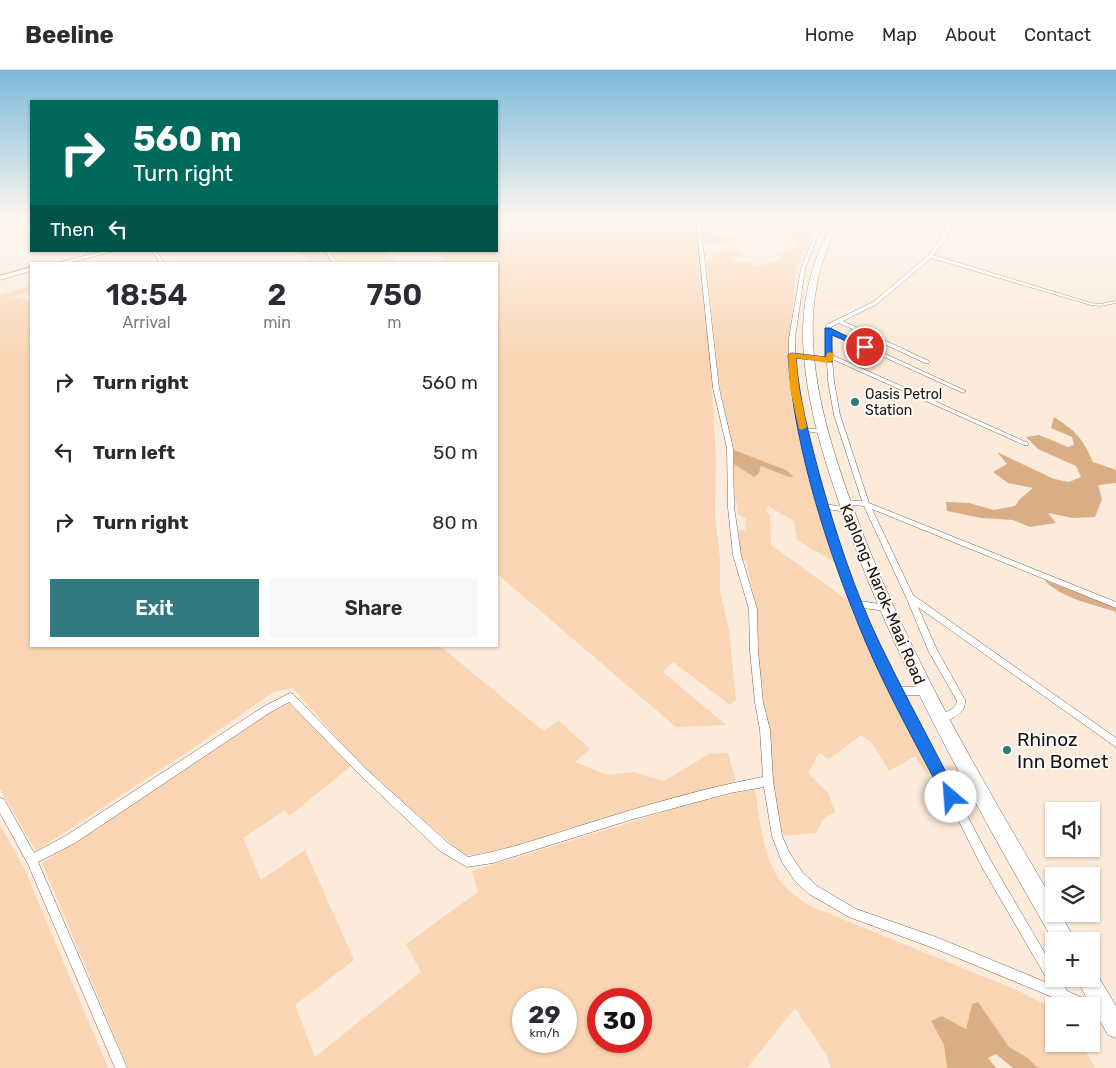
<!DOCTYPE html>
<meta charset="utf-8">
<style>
body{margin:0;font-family:Rubik,sans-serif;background:#f7f7f7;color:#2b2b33;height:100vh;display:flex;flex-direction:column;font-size:19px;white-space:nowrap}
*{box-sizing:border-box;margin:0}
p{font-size:16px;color:#7c7c81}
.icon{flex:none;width:28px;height:28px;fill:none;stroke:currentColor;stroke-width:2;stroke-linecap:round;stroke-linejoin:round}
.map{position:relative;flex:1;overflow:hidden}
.panel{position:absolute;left:30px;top:192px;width:468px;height:385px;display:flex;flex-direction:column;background:#fff;border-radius:0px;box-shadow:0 1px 4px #0004}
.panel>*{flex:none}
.top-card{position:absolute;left:30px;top:30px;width:468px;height:152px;border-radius:0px;box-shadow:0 1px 4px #0004;background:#00695c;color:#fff;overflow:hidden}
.controls{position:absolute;left:1045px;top:732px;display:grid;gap:10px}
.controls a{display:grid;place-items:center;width:55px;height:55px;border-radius:0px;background:#fff;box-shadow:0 1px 4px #0004;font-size:25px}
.speed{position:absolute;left:512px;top:918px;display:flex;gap:10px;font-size:25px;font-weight:700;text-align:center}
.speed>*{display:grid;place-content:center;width:65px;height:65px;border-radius:50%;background:#fff;box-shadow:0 1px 4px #0004;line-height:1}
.speed small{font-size:12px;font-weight:400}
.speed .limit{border:8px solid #d22;background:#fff;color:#111}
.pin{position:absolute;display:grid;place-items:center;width:42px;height:42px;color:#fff;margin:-21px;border:2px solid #fff;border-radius:50%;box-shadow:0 1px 5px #0007}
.me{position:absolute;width:55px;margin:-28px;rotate:333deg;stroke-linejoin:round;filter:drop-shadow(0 0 4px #0008)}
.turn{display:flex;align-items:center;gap:18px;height:105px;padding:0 20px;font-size:22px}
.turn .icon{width:65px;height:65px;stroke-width:2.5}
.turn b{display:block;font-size:35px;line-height:42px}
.then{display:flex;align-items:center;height:48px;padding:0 20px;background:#0003;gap:10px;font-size:19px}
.eta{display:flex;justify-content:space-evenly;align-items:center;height:85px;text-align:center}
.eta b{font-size:30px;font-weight:600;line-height:35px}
.primary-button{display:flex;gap:10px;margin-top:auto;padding:10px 20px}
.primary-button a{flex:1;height:58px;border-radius:0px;background:#317a7f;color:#fff;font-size:20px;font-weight:600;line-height:58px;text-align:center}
.primary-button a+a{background:#f7f7f7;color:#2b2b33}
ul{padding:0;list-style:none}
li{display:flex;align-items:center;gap:15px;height:70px;padding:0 20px}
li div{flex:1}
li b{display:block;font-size:19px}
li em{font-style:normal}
header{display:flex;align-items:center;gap:30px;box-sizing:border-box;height:70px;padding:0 25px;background:#fff;border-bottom:1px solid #e1e1e2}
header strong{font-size:24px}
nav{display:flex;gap:28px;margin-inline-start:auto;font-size:18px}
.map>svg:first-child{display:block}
.green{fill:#f9d5b3;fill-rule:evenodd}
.forest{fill:#d9ae84}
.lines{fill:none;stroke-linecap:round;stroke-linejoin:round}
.minor-casing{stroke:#77685a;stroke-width:1}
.tertiary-casing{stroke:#77685a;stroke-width:1}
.trunk-casing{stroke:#77685a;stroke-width:1}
.minor{fill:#fff;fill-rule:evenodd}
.tertiary{fill:#fff;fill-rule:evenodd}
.trunk{fill:#fff;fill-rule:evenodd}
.route{fill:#1a73e8;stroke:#114b97}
.slow{fill:#f59e0b}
.poi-dot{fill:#317a7f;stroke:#fefaf7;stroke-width:2}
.labels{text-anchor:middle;stroke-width:4;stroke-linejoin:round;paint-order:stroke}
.far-poi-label{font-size:14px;fill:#1a140e;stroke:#fefaf7;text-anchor:start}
.street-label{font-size:16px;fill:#1a140e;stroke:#fefaf7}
.near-poi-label{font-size:19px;fill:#1a140e;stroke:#fefaf7;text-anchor:start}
</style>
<header>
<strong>Beeline</strong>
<nav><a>Home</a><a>Map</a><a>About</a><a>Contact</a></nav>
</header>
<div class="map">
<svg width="1116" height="998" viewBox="0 0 1116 998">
<rect width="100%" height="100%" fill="#fceada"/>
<path class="green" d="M496,150H604L603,152L583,153L584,156L635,150H694L710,290L716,387L715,447L720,489V521L729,561L736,630L730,635L673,592L663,602L726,655L676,657L496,503V194H443L444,193L437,183L496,181Z
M749,150H791L772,155L788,164L796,161L784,155L819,150L796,198L788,292L800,373L834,492L797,470L794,451L768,436L765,441L770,445L771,475L847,530L882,605L934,699V705L926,703L915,686L889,701L873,674L861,665L829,689L819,683L808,703L828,723L835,742L824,748L816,763L783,766L773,717L769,667L759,596L757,541L746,492L741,488L739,460H745L746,449L738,444L737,433L734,430V394L754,407L761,396L789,407L793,406L786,400L734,380L720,319L706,192L712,190V184L735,179L742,184L727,188L734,194L750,191L756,197L783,189L776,183L802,176L795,171L796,170C783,164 786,167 773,167C761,166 764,159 747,163L732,154C743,151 746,156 754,153Z
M711,160L724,169L734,167L737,170L707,175L704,172L702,161Z
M296,181H325L334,194H311Z
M329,181H384L399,194H339Z
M31,216V220L13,227L30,231L31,235V576H440L543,661L559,651L590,679L575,692L607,705L633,702L664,711L709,684L728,683L736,711L482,785H464L361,695L293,618L273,622L192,679L36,781L0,719V225Z
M287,631L351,696L289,746L285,740L243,768L261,810L305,780L354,890L295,935L315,987L421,902L406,874L478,822L472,801L696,732L755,719C760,752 763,796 788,820C795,826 803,831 810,836L1019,921L1054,939V974H1082L1095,998H1038L1028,988L1009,977L977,932L972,934L966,959L942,946L931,951L944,975L947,998H831L826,984L795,938L747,998H128L42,793ZM524,929H566V971H524ZM599,929H641V971H599Z
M0,755L24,798L108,998H0Z"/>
<path class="forest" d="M1054,347C1076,361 1083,369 1093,392L1116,400V413L1098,415L1102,429L1095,447L1073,448L1048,443L1056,453L1030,457L1013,450L981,448L947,441L946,432L969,433L994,440L1015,436L1020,429L1033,418L1008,413L993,402L1007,394L997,382L1054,409L1069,412L1081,407L1076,396L1038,379L1026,367L1039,365L1068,377L1074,375L1072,367L1051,358Z
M734,380L786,400L794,407H789L761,396L759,403L754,407L734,394Z
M1044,510L1116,537V544L1114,541C1090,534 1062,528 1044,510Z
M978,932L1009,977L1028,988L1038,998H1013L996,984L988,988L996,998H947L944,975L931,951L942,946L966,959L972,934Z"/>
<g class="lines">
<defs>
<path id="minor" d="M696,150H700L719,318L733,378L734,437L741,485L757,539L758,581L763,632L770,660L773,711L782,766L790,784L803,803L817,816L856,839L936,867L1050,914L983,799L869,573L837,493L820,436L799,359L791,318L789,285V268L801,199L820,150H824L805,199L795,268V284L827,288L826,255L873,232L929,185L943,166L897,150H902L944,164L948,150H952L948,166L933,185L1091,233L1100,234L1116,231V233L1100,236L1091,235L931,188L877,234L843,251L929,291V293H925L839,253L831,257V259L966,321L963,323L961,322L831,263L832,285L1028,373V375H1024L832,289L834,311L840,345L869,433L1116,532V538L872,439L913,525L1116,668V677L918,537L937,580L965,630C966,644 952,649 940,653L937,652L935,649L937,646C945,642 956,640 957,631L929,582L906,527L864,436L844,434L841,432L844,430L862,431L834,345L828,311L827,291L795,287L797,318L805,358L824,360L827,362L824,364L806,361L826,434L847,438L850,440L847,442L827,439L845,493L860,531L886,535L889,536L890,538L889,540L886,541L863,538L877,572L900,617H925L928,618L929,621L928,624L925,625H904L991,791L1054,899V909H1060L1067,921L1092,932L1094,936L1092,940L1091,941V936H1074L936,879L849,847L809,824L795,811L782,792L772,766L764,717L730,723L630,750L493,793L467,797L440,781L360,705L289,632L269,643L75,773L38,792L127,998H115L28,794L0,743V728L4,729L34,783L67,765L263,637L290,623L293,624L366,699L448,773L468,787C508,780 547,766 586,754C644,736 703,718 763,707L760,660L755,632L750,581L749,539L733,485L728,437L727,378L713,318Z
M152,181H156L165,194H161Z
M325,181H329L338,194H334Z"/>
<path id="tertiary" d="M104,181H115L64,194H52Z
M31,197V201L0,210V206Z"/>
<path id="trunk" d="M834,150H841C820,187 811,227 813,270C815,326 833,382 852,435C903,575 978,704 1054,832V844H1061L1075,871L1054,872C974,732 893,591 841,438C822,384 805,327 803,270C802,227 813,187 834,150Z
M1091,900L1095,901L1116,936V968L1108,965L1076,909H1091Z"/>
</defs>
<use href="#minor" class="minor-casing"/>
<use href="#tertiary" class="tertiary-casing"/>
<use href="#trunk" class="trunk-casing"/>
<use href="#minor" class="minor"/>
<use href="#tertiary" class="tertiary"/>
<use href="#trunk" class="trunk"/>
</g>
<linearGradient id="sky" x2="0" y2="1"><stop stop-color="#7bbadb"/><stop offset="0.52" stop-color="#fef6ee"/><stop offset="1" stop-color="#fef6ee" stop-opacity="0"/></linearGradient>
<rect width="1116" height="289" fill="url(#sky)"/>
<path class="route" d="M825,258H830L869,277L862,278L832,265V292L796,288C799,328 809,365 819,403C835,461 854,520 880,574C904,624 931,672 956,722L958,727L956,732L951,734L946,732C919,679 889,627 866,573C829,485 794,380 788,285L792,283L825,287Z"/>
<path class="slow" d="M830,282L834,284L833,290L829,293L796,288L799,318L807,357L802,360L799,359L790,318L788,285L792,283L826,287L827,283Z"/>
<g class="poi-dot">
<circle cx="855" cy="332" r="5"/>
<circle cx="1007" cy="680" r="5"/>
</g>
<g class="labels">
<g class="far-poi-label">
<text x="865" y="329">Oasis Petrol<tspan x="865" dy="16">Station</tspan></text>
</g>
<g class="street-label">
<text transform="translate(883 524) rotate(67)" y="6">Kaplong-Narok-Maai Road</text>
</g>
<g class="near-poi-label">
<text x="1017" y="676">Rhinoz<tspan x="1017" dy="22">Inn Bomet</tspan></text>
</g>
</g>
</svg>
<div class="controls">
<a><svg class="icon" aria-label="sound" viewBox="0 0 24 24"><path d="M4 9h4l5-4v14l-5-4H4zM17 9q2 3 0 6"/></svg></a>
<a><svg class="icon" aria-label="layers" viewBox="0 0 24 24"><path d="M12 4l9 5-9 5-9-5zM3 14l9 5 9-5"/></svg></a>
<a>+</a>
<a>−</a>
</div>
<div class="speed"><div>29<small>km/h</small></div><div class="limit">30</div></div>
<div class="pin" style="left:865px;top:277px;background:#d93025"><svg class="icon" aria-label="arrive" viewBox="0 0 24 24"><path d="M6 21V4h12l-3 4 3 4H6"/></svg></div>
<svg class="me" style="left:951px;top:727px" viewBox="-20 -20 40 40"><circle r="19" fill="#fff"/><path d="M0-13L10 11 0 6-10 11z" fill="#1a73e8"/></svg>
<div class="top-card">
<div class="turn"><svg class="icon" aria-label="right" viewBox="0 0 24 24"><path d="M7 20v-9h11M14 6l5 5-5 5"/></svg><div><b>560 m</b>Turn right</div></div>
<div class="then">Then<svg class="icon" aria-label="left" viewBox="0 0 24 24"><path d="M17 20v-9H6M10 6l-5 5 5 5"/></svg></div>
</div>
<section class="panel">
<div class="eta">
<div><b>18:54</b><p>Arrival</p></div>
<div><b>2</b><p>min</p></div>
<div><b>750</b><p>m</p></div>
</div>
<ul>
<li><svg class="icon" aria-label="right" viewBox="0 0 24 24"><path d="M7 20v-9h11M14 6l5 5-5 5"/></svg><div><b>Turn right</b></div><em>560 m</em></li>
<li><svg class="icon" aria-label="left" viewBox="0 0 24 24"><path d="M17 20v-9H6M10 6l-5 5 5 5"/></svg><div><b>Turn left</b></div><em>50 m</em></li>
<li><svg class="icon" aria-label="right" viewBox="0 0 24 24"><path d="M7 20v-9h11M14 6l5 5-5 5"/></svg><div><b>Turn right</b></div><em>80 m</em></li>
</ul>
<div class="primary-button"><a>Exit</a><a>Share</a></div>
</section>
</div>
